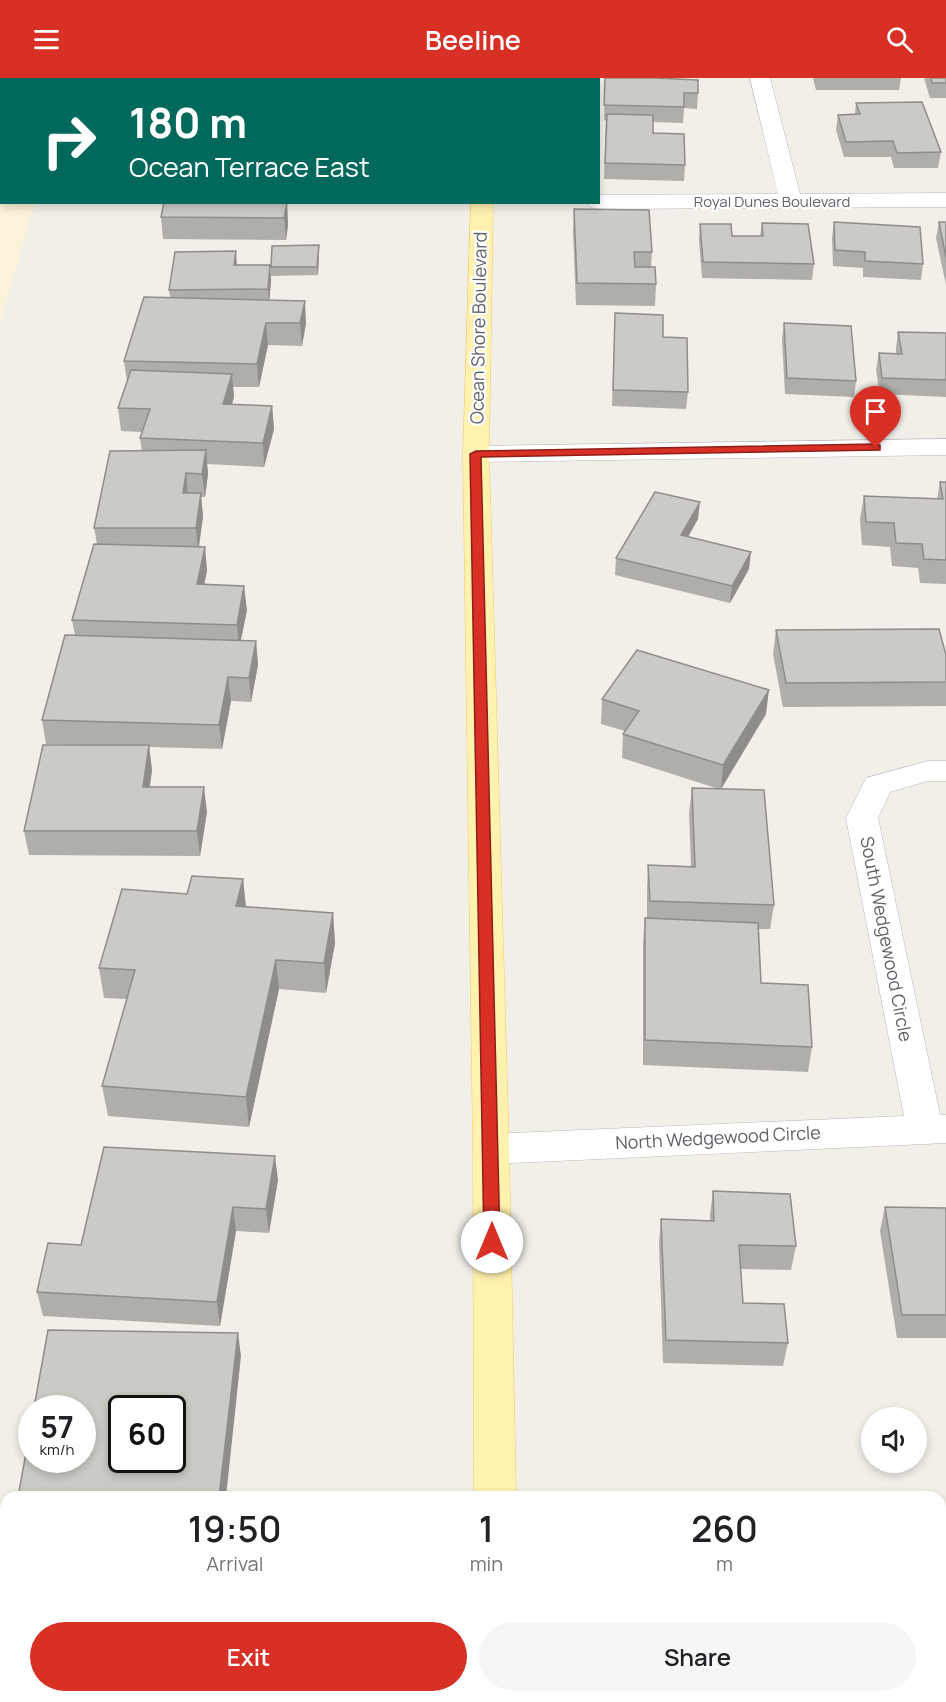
<!DOCTYPE html>
<style>
body{margin:0;font-family:Manrope,sans-serif;background:#f6f6f6;color:#202124;height:100vh;display:flex;flex-direction:column;font-size:22px;white-space:nowrap}
*{box-sizing:border-box;margin:0}
p{font-size:20px;color:#757577}
.icon{flex:none;width:33px;height:33px;fill:none;stroke:currentColor;stroke-width:2;stroke-linecap:round;stroke-linejoin:round}
.map{position:relative;flex:1;overflow:hidden}
.side{position:absolute;left:0px;top:1413px;width:946px;height:212px;display:flex;flex-direction:column;background:#fff;border-radius:18px 18px 0 0;box-shadow:0 3px 9px #0003}
.side>*{flex:none}
.top-card{position:absolute;left:0px;top:0px;width:600px;height:126px;box-shadow:0 3px 9px #0003;background:#00695c;color:#fff;overflow:hidden}
.buttons{position:absolute;left:861px;top:1329px;display:grid;gap:12px}
.buttons a{display:grid;place-items:center;width:66px;height:66px;border-radius:50%;background:#fff;box-shadow:0 3px 9px #0003;font-size:30px}
.speed{position:absolute;left:18px;top:1317px;display:flex;gap:12px;font-size:30px;font-weight:700;text-align:center}
.speed>*{display:grid;place-content:center;width:78px;height:78px;border-radius:50%;background:#fff;box-shadow:0 3px 9px #0003;line-height:1}
.speed small{font-size:15px;font-weight:400}
.speed .limit{border:3px solid #111;border-radius:9px;background:#fff;color:#111}
.pin{position:absolute;display:grid;place-items:center;width:51px;height:51px;color:#fff;margin:-62px -26px;border-radius:50% 50% 50% 0;rotate:-45deg;box-shadow:0 0 6px #0007}
.pin .icon{rotate:45deg}
.me{position:absolute;width:66px;margin:-33px;rotate:0deg;stroke-linejoin:round;filter:drop-shadow(0 0 4px #0008)}
.turn{display:flex;align-items:center;gap:21px;height:126px;padding:0 30px;font-size:27px}
.turn .icon{width:78px;height:78px;stroke-width:2.5}
.turn b{display:block;font-size:42px;line-height:51px}
.eta{display:flex;justify-content:space-evenly;align-items:center;height:102px;text-align:center}
.eta b{font-size:36px;font-weight:600;line-height:42px}
.button{display:flex;gap:12px;margin-top:auto;padding:12px 30px}
.button a{flex:1;height:69px;border-radius:36px;background:#d93025;color:#fff;font-size:24px;font-weight:600;line-height:69px;text-align:center}
.button a+a{background:#f6f6f6;color:#202124}
header{display:flex;justify-content:space-between;align-items:center;height:78px;padding:0 30px;background:#d93025;color:#fff;font-size:27px;font-weight:600}
.map>svg:first-child{display:block}
.sand{fill:#fbf3d9}
.lines{fill:none;stroke-linecap:round;stroke-linejoin:round}
.minor-casing{stroke:#b5b8bc;stroke-width:1}
.primary-casing{stroke:#f2c960;stroke-width:1}
.minor{fill:#fff;fill-rule:evenodd}
.primary{fill:#fff2af;fill-rule:evenodd}
.wall{fill:#afaea9}
.shaded-wall{fill:#8f8d8a}
.building{fill:#cccac5;stroke:#8f8d8a;stroke-width:1.5;fill-rule:evenodd}
.route{fill:#d93025;stroke:#8d1f18;stroke-width:1.5}
.labels{text-anchor:middle;stroke-width:4.5;stroke-linejoin:round;paint-order:stroke}
.far-street-label{font-size:15px;fill:#5f6368;stroke:#fff}
.street-label{font-size:18px;fill:#5f6368;stroke:#fff}
</style>
<header><svg class="icon" aria-label="menu" viewBox="0 0 24 24"><path d="M4 6h16M4 12h16M4 18h16"/></svg>Beeline<svg class="icon" aria-label="search" viewBox="0 0 24 24"><circle cx="10" cy="10" r="6"/><path d="M15 15l6 6"/></svg></header>
<div class="map">
<svg width="946" height="1624" viewBox="0 0 946 1624">
<rect width="100%" height="100%" fill="#f1efe8"/>
<path class="sand" d="M0,0H71L2,2V124L35,125L0,246Z"/>
<g class="lines">
<defs>
<path id="minor" d="M750,0H770L800,116L946,115V129L598,131L590,129L587,124H598V117L778,116Z
M946,361V377L476,384L467,382L463,376L467,370L476,368Z
M928,683H946V703H928L890,714L878,740L940,1037H946V1065L491,1086L478,1081L473,1071L478,1061L491,1056L904,1038L846,740L866,700Z"/>
<path id="primary" d="M471,0H491V2H471Z
M471,124H493L489,376L509,1071L516,1419H474L473,1071L463,376Z
M475,1618H521V1624H475Z"/>
</defs>
<use href="#minor" class="minor-casing"/>
<use href="#primary" class="primary-casing"/>
<use href="#minor" class="minor"/>
<use href="#primary" class="primary"/>
</g>
<path class="wall" d="M605,0L698,15L697,31L684,30L683,45L653,44V55L685,87L684,103L604,101L606,43L604,42Z
M813,0H901L899,12H816Z
M924,0H946V20H930Z
M856,25L941,74L938,90H894L891,79H844L836,52L838,37L855,36Z
M287,125L288,147L286,162L163,161L161,139Z
M574,131L652,174L651,189L656,206L655,228L576,227L573,153Z
M834,144L923,186L921,202L863,199V190L833,188L832,160Z
M939,144H946V207L936,160Z
M762,145L814,186L812,202L702,200L699,162L700,146L732,158H760Z
M319,176L318,197L271,198V189Z
M237,187H270L271,203L269,222L306,245L302,268L268,267L259,309H233L234,319L232,326L272,328L274,351L264,389L207,386L208,396L205,419H201L203,439L199,469H205L207,493L204,507L247,532L241,562L256,563L258,587L251,624L231,623L222,671L149,669L152,692L150,709L207,734L200,778L29,777L24,753L82,667L46,666L42,642L75,557L72,542L97,466L94,450L142,373L140,360L142,354L121,353L118,330L127,303L124,283L170,219L169,212Z
M615,235L663,259L688,314L686,331L612,328Z
M784,245L856,303L854,319L785,316L782,261Z
M898,254L946,255V319L880,316L876,292L879,275L896,276V270Z
M940,404H946V506L920,505L918,490L892,488L890,469L862,467L860,441L864,418L937,421Z
M698,441L688,459L749,491L730,525L615,497L616,480Z
M776,552L946,577V628L783,629L773,576Z
M602,621L766,636L721,711L774,827L770,851H759L761,905L812,969L808,994L643,987V864L645,840H647V811L648,787L691,788L689,735L692,710L719,711L622,680L623,656L625,653L601,646Z
M243,801L246,829L333,835L335,865L326,915L279,911L249,1049L108,1038L102,1008L127,921L104,920L99,890L187,816Z
M278,1102L269,1155L236,1153L220,1248L43,1238L37,1214L81,1167Z
M713,1113L796,1168L791,1192L741,1191L743,1225L788,1265L783,1288L663,1285L659,1165L661,1141L710,1143V1137Z
M885,1129L946,1130V1260H897L880,1153Z"/>
<path class="shaded-wall" d="M287,125L288,147L286,162L284,140Z
M319,167V176L318,197L317,189Z
M236,173L237,189L234,187Z
M270,187L271,203L269,227L268,211Z
M305,223L306,245L302,268L300,245Z
M266,245L268,267L259,309L257,286Z
M232,296L234,319L225,349L223,326Z
M272,328L274,351L264,389L263,365Z
M206,372L208,396L205,419L202,396Z
M186,395L188,419L183,415Z
M201,415L203,439L198,473L196,450Z
M700,424L698,441L679,474L681,457Z
M205,469L207,493L199,530L197,506Z
M751,474L749,491L730,525L732,508Z
M244,508L247,532L239,571L237,547Z
M256,563L258,587L251,624L249,600Z
M228,599L231,623L222,671L219,647Z
M769,612L766,636L721,711L723,687Z
M149,667L152,692L146,733L143,709Z
M204,709L207,734L200,778L197,753Z
M243,801L246,831L236,828Z
M333,835L335,865L326,915L324,885Z
M276,882L279,911L249,1049L246,1019Z
M275,1078L278,1102L269,1155L266,1131Z
M233,1129L236,1153L220,1248L217,1224Z
M238,1255L241,1278L226,1419H219Z
M50,1618H60L59,1624H49Z"/>
<path class="building" d="M233,0H317L316,2H233Z
M605,0H654L698,2V15H684V29L604,27Z
M931,0H946V5H932Z
M922,24L941,74L897,75L893,63L846,64L838,37L860,36L856,25Z
M607,36L653,37V55L684,56L685,87L605,85Z
M164,124H271L287,125L284,140L161,139Z
M574,131L649,132L652,174H634L635,189H655L656,206L577,205Z
M834,144L920,149L923,186L865,183V174L835,172Z
M939,144H946V180Z
M762,145L808,146L814,186L703,184L700,146H731L732,158H763Z
M319,167L317,189H271L272,168Z
M236,173L234,187H270L268,211L169,212L175,174Z
M144,219L305,223L300,245H266L257,286L124,283Z
M615,235L663,237V259L687,260L688,314L613,312Z
M784,245L851,248L856,303L787,300Z
M898,254L946,255V302L882,300L879,275L902,276Z
M131,292L232,296L223,326L272,328L263,365L140,360L150,331L118,330Z
M206,372L202,396L186,395L183,415H201L196,450H94L110,373Z
M940,404H946V482L924,481L922,466L896,465L894,445L866,444L864,418L943,421Z
M655,414L700,424L681,457L751,474L732,508L616,480Z
M94,466L205,469L197,506L244,508L237,547L72,542Z
M939,551L946,577V604L786,605L776,552Z
M65,557L256,563L249,600L228,599L219,647L42,642Z
M637,572L769,612L723,687L623,656L639,633L602,621Z
M43,667H149L143,709H204L197,753H24Z
M692,710L764,712L774,827L650,823L648,787L695,789Z
M192,798L243,801L236,828L333,835L324,885L276,882L246,1019L102,1008L135,892L99,890L122,811L187,816Z
M645,840L758,845L761,905L808,907L812,969L645,962Z
M104,1069L275,1078L266,1131L233,1129L217,1224L37,1214L48,1165L81,1167Z
M713,1113L790,1116L796,1168L739,1167L743,1225L784,1226L788,1265L666,1262L661,1141L714,1143Z
M885,1129L946,1130V1237H902Z
M48,1252L238,1255L219,1419H18L32,1342V1382H82V1330H34ZM122,1330H172V1382H122Z
M0,1459H6V1618H50L49,1624H0Z"/>
<path class="route" d="M876,366L880,367V372L481,379L500,1164L497,1169L492,1171L486,1169L484,1164L470,376L476,373Z"/>
<g class="labels">
<g class="far-street-label">
<text x="772" y="129">Royal Dunes Boulevard</text>
</g>
<g class="street-label">
<text transform="translate(479 250) rotate(-89)" y="6">Ocean Shore Boulevard</text>
<text transform="translate(886 861) rotate(79)" y="6">South Wedgewood Circle</text>
<text transform="translate(718 1060) rotate(-3)" y="6">North Wedgewood Circle</text>
</g>
</g>
</svg>
<div class="buttons">
<a><svg class="icon" aria-label="sound" viewBox="0 0 24 24"><path d="M4 9h4l5-4v14l-5-4H4zM17 9q2 3 0 6"/></svg></a>
</div>
<div class="speed"><div>57<small>km/h</small></div><div class="limit">60</div></div>
<div class="pin" style="left:876px;top:370px;background:#d93025"><svg class="icon" aria-label="arrive" viewBox="0 0 24 24"><path d="M6 21V4h12l-3 4 3 4H6"/></svg></div>
<svg class="me" style="left:492px;top:1164px" viewBox="-20 -20 40 40"><circle r="19" fill="#fff"/><path d="M0-13L10 11 0 6-10 11z" fill="#d93025"/></svg>
<div class="top-card">
<div class="turn"><svg class="icon" aria-label="right" viewBox="0 0 24 24"><path d="M7 20v-9h11M14 6l5 5-5 5"/></svg><div><b>180 m</b>Ocean Terrace East</div></div>
</div>
<section class="side">
<div class="eta">
<div><b>19:50</b><p>Arrival</p></div>
<div><b>1</b><p>min</p></div>
<div><b>260</b><p>m</p></div>
</div>
<div class="button"><a>Exit</a><a>Share</a></div>
</section>
</div>
